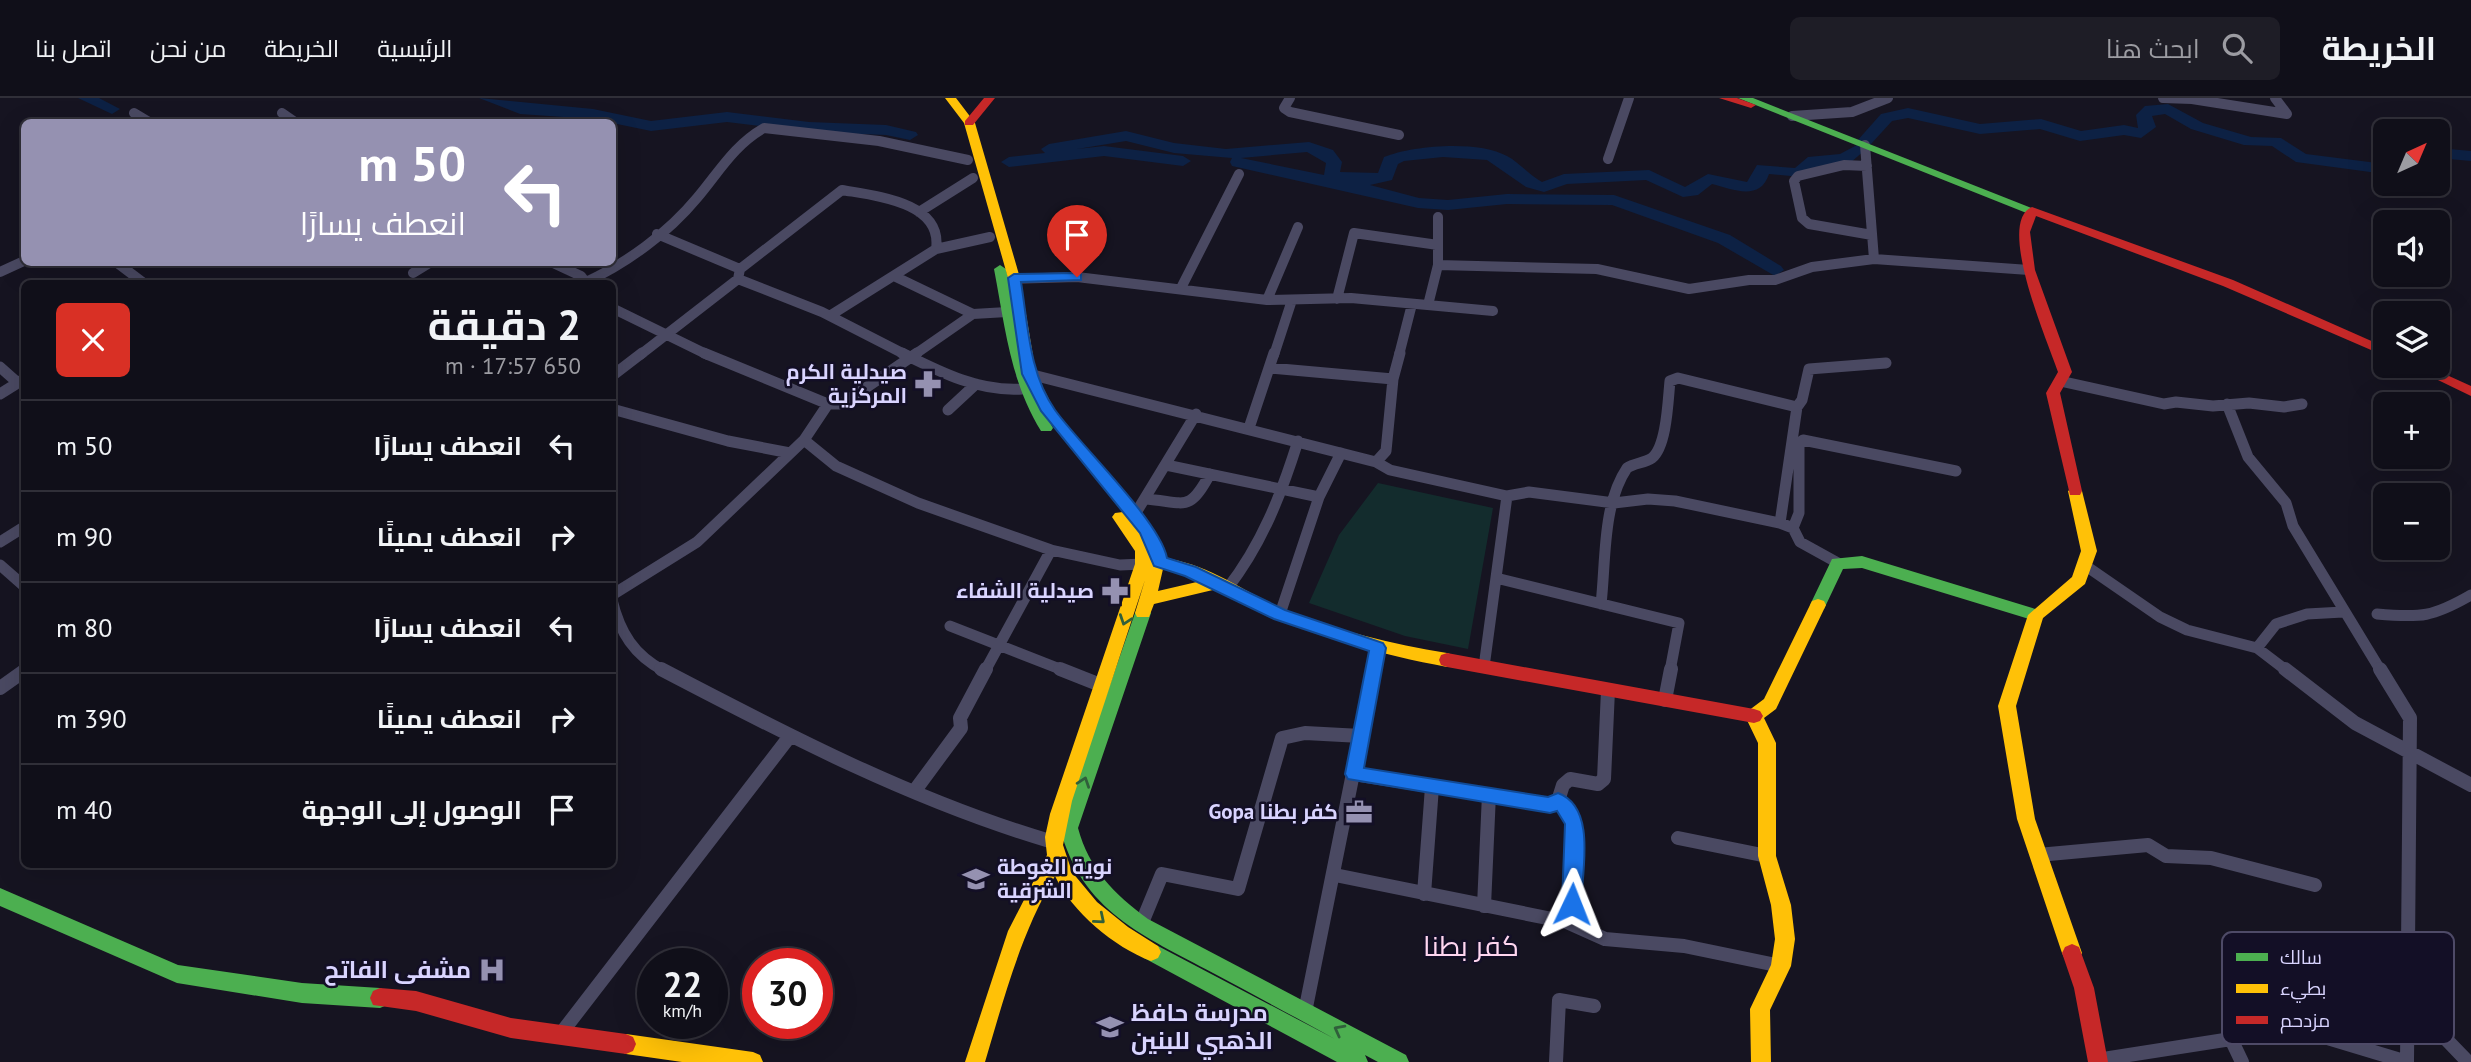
<!DOCTYPE html>
<html lang="ar">
<meta charset="utf-8">
<style>
body{margin:0;font-family:"PT Sans",Cairo,sans-serif;background:#1e1d26;color:#f1f3f6;direction:rtl;height:100vh;display:flex;flex-direction:column;font-size:26px;white-space:nowrap}
*{box-sizing:border-box;margin:0}
p{font-size:23px;color:#9c9ca2}
.icon{flex:none;width:38px;height:38px;fill:none;stroke:currentColor;stroke-width:2;stroke-linecap:round;stroke-linejoin:round}
.map{position:relative;flex:1;overflow:hidden;direction:ltr}
.details{position:absolute;left:21px;top:182px;width:595px;height:588px;display:flex;flex-direction:column;background:#100f19;border-radius:10px;box-shadow:0 7px 28px #0002,0 0 0 2px #302f38;direction:rtl}
.details>*{flex:none}
.hud{position:absolute;left:21px;top:21px;width:595px;height:147px;border-radius:10px;box-shadow:0 7px 28px #0002,0 0 0 2px #302f38;direction:rtl;background:#9591b1;color:#fff;overflow:hidden}
.needle{width:46px;rotate:44deg}
.controls{position:absolute;left:2373px;top:21px;display:grid;gap:14px}
.controls a{display:grid;place-items:center;width:77px;height:77px;border-radius:10px;background:#100f19;box-shadow:0 7px 28px #0002,0 0 0 2px #302f38;font-size:35px}
.speed{position:absolute;left:637px;top:850px;display:flex;gap:14px;font-size:35px;font-weight:700;text-align:center}
.speed>*{display:grid;place-content:center;width:91px;height:91px;border-radius:50%;background:#100f19;box-shadow:0 7px 28px #0002,0 0 0 2px #302f38;line-height:1}
.speed small{font-size:18px;font-weight:400}
.speed .limit{border:10px solid #d22;background:#fff;color:#111}
.pin{position:absolute;display:grid;place-items:center;width:60px;height:60px;color:#fff;margin:-72px -30px;border-radius:50% 50% 50% 0;rotate:-45deg;box-shadow:0 0 7px #0007}
.pin .icon{rotate:45deg}
.me{position:absolute;width:77px;margin:-38px;rotate:2deg;stroke-linejoin:round;filter:drop-shadow(0 0 5px #0008)}
.turn{display:flex;align-items:center;gap:24px;height:147px;padding:0 35px;font-size:32px}
.turn .icon{width:91px;height:91px;stroke-width:2.5}
.turn b{display:block;font-size:49px;line-height:60px}
.round{display:grid;place-items:center;flex:none;width:74px;height:74px;border-radius:10px;background:#1e1d26}
.headline{display:flex;align-items:center;justify-content:space-between;height:119px;padding:0 35px}
h1{font-size:42px;font-weight:700;line-height:52px}
ul{padding:0;list-style:none}
li{display:flex;align-items:center;gap:21px;height:91px;padding:0 35px;border-top:2px solid #302f38}
li div{flex:1}
li b{display:block;font-size:26px}
li em{font-style:normal}
header{display:flex;align-items:center;gap:42px;box-sizing:border-box;height:98px;padding:0 35px;background:#100f19;border-bottom:2px solid #302f38}
header strong{font-size:33px}
nav{display:flex;gap:38px;margin-inline-start:auto;font-size:24px}
.search{width:490px;height:63px;background:#1e1d26;display:flex;align-items:center;gap:18px;box-sizing:border-box;padding:0 24px;border-radius:10px;color:#9c9ca2;font-size:26px}
.map>svg:first-child{display:block}
.green{fill:#132c2d}
.lines{fill:none;stroke-linecap:round;stroke-linejoin:round}
.river{fill:#0d2144;fill-rule:evenodd}
.street-far2{stroke:#4a4962;stroke-width:10}
.street-far1{stroke:#4a4962;stroke-width:11}
.street{stroke:#4a4962;stroke-width:14}
.fast{fill:#4caf50;fill-rule:evenodd}
.slow{fill:#ffc107;fill-rule:evenodd}
.jam{fill:#c62828;fill-rule:evenodd}
.oneway{stroke:#305f3b}
.route{fill:#1a73e8;stroke:#114b97;stroke-width:2}
.labels{text-anchor:middle;stroke-width:5;stroke-linejoin:round;paint-order:stroke}
.poi-label{font-size:21px;font-weight:bold;fill:#d9d4ff;stroke:#130f26;text-anchor:end}
.near-poi-label{font-size:24px;font-weight:bold;fill:#d9d4ff;stroke:#130f26;text-anchor:end}
.near-quarter-label{font-size:28px;fill:#ffd6f0;stroke:#130f26}
.key{fill:#130f26;stroke:#4e4a67;stroke-width:2}
.key-label{font-size:19px;fill:#d9d4ff}
</style>
<header>
<strong>الخريطة</strong>
<div class="search"><svg class="icon" aria-label="search" viewBox="0 0 24 24"><circle cx="10" cy="10" r="6"/><path d="M15 15l6 6"/></svg>ابحث هنا</div>
<nav><a>الرئيسية</a><a>الخريطة</a><a>من نحن</a><a>اتصل بنا</a></nav>
</header>
<div class="map">
<svg width="2471" height="964" viewBox="0 0 2471 964">
<rect width="100%" height="100%" fill="#161421"/>
<path class="green" d="M1378,385L1493,410L1468,551L1405,538L1309,505L1339,437Z"/>
<g class="lines">
<path class="river" d="M78,0H99L120,11L112,16Z
M479,0L593,11L651,23L727,14L809,24L886,27L916,34L918,37L910,42L886,37L809,34L727,24L651,33L593,21L520,16Z
M2168,6L2203,25L2251,39L2281,40L2306,56L2385,66V76L2296,64L2272,48L2244,47L2191,31L2165,16L2152,18L2156,29L2141,40L2124,37L2080,43L2040,31L1980,36L1908,20L1892,23L1871,46L1865,48L1857,43L1881,16L1908,10L1980,26L2041,21L2081,33L2124,27L2138,30L2136,17L2145,8Z
M1126,33L1174,45L1226,51L1309,44L1333,52L1342,64L1340,74L1378,75L1384,59C1413,47 1479,42 1507,58C1520,65 1529,77 1542,84L1564,76L1649,72L1685,89L1708,76L1747,84L1757,67L1795,70L1808,59L1840,56L1857,47L1865,52L1850,65L1819,68L1801,79L1769,76C1760,104 1732,91 1712,86L1698,97L1683,99L1646,82L1567,86L1544,94L1526,89L1487,62L1443,59L1404,63L1398,66L1392,82L1370,87L1419,100L1448,102L1507,96L1614,97L1730,137L1781,168L1784,172L1775,178L1718,145L1612,107L1507,106L1448,112L1418,110L1232,68L1230,64L1232,60L1174,55L1126,43L1077,51L1104,48L1183,58L1191,63L1183,68L1104,58L1009,69L1001,64L1009,59L1045,55L1041,51L1049,46ZM1307,54L1326,65L1324,77L1241,60Z
M2438,50L2471,53V63L2438,60Z"/>
<path class="street-far2" d="M1290,0L1284,10L1290,14L1399,37
M2163,0L2192,1L2287,16L2275,0
M134,15L149,24
M282,15L295,24
M1792,18L1852,14L1888,0
M1865,47L1874,161
M1608,61L1629,0
M1867,68L1844,67L1798,78L1794,83L1802,120L1809,126L1872,137
M919,114L973,80
M657,136L740,171
M936,151L990,139
M116,164L145,186
M551,164L581,178L587,186
M1438,167L1597,171L1689,191L1749,182H1775L1812,169L1874,161L2029,172
M0,174L24,163
M413,175L431,164
M896,179L973,216L1007,214
M738,181L822,214L906,257
M1007,181L1077,179L1267,202L1351,200L1493,213
M586,184C627,165 668,135 697,100C719,74 734,47 764,30L879,43L968,62
M1181,190L1239,76
M1337,201L1354,135L1438,147
M1267,202L1298,129
M1428,207L1438,167V119
M612,210L708,257
M640,257L738,181L740,171L842,92C876,98 943,104 936,151L831,217
M914,257L973,216
M1274,257L1292,202
M1399,257L1412,206"/>
<path class="street-far1" d="M704,255L828,306H842L917,255
M902,255C940,274 979,294 1022,291
M0,269L18,285
M1269,270L1393,281
M612,278L642,255
M1022,278L1029,276L1376,364L1390,372L1507,398L1529,394L1614,405L1648,401L1675,403L1780,425L1793,430L1800,444L1838,465
M2060,283L2164,306L2176,304L2213,308L2249,305L2284,309L2302,306
M0,296L24,281
M2227,306L2248,359L2286,405L2293,428L2381,573
M612,311L728,343L790,355
M948,312L976,286
M1249,330L1274,255
M804,342L836,368L918,405L1051,452L1120,467L1143,466
M1376,364L1386,353L1393,281L1400,255
M1166,367L1319,399
M1147,401C1187,405 1189,414 1210,376
M1134,418L1196,316
M1780,425L1797,309L1802,302L1809,271L1886,265
M1793,430L1799,415V346L1803,342L1956,373
M0,444L24,429
M0,467L24,488
M2086,468L2160,519L2187,532L2257,550L2287,573
M1496,480L1679,525L1670,573
M1227,491C1262,446 1281,397 1298,343
M612,497L697,444L804,342L828,306
M612,502C620,535 634,557 664,573
M1601,506C1606,464 1602,407 1627,370C1634,365 1645,365 1652,360C1667,348 1668,301 1670,283L1678,280L1797,309
M1280,516L1319,399L1341,355
M2377,516C2421,520 2433,519 2471,497
M950,528L1065,573
M2257,550L2276,526L2307,516L2343,514
M1484,569L1507,398
M985,573L1051,452
M1374,573L1378,550"/>
<path class="street" d="M661,571C787,637 916,704 1053,744
M1060,571L1103,588
M2285,571L2355,625L2471,687
M2380,571L2410,620L2407,964
M0,590L24,573
M1665,602L1671,571
M1354,676L1550,707L1558,703L1563,687L1570,681L1598,686L1604,681L1608,592
M916,691L961,630L960,620L986,571
M1558,703C1589,728 1574,790 1567,824
M1678,740L1767,758
M2038,757L2148,747L2166,758L2211,760L2315,787
M1335,777L1567,824L1605,841L1684,848L1781,868
M1424,796L1432,689
M1484,808L1489,696
M1141,827L1162,776L1238,791L1282,640L1305,635L1361,638
M1305,914L1374,571
M2408,920L2443,938L2468,964
M559,938L790,638
M2231,941L2242,964
M2097,962L2231,941L2264,927L2311,935L2407,964
M1556,964L1559,902L1594,908"/>
<path class="fast" d="M1738,0H1753L2044,115L2042,118H2034Z
M1000,167L1006,171C1018,226 1024,281 1053,330L1051,333H1041C1010,283 1005,228 994,171Z
M1862,458L2042,513L2044,517L2042,521L2036,523L1862,470L1843,471L1824,511H1812L1810,507L1832,461Z
M1143,509L1149,511L1151,515L1078,730C1089,771 1114,796 1148,821L1406,957L1409,964H1378L1365,957L1368,964H1337L1144,860L1141,854L1144,848L1151,845L1158,848L1335,941C1295,919 1254,897 1213,875C1144,838 1081,813 1060,730L1135,515L1137,511Z
M0,790L178,867L302,885L380,890L387,893L390,900L387,907L380,910L302,905L177,885L0,808Z"/>
<path class="slow" d="M945,0H956L975,25L1020,180L1036,276L1054,311L1150,427L1158,442L1163,460C1208,465 1245,495 1286,512C1338,533 1392,546 1447,555L1453,557L1455,562L1453,567L1447,569C1361,553 1295,532 1217,491L1154,506L1149,519H1137L1135,515L1145,482L1072,703L1063,747L1072,774L1097,804L1128,829L1158,848L1161,854L1158,860L1151,863C1114,849 1072,814 1055,778C1021,835 1004,900 985,964H965L1008,833L1047,757L1045,739L1050,716L1135,466V453L1112,419L1115,415L1123,414L1043,316L1022,276L1008,180L964,25ZM1163,471L1201,483L1158,493Z
M2075,388L2082,393L2097,453L2085,486L2043,520L2016,608L2035,721L2082,855L2079,861L2072,864L2065,861L2062,855L2017,721L1998,608L2028,517L2072,479L2081,453L2068,393Z
M1818,501L1824,503L1826,507L1776,611L1764,620L1776,645V758L1791,807L1795,841L1791,868L1770,912L1771,964H1751L1750,911L1771,867L1775,841L1771,807L1758,758V645L1745,618L1748,613L1764,601L1810,507L1812,503Z
M626,936L753,954L760,957L763,964H682L626,956L619,953L616,946L619,939Z"/>
<path class="jam" d="M984,0H995L973,27H965V23Z
M1719,0H1737L1756,7L1751,10Z
M2032,109L2233,182L2385,249V258L2223,188L2036,118L2030,134L2035,172L2072,274L2060,295L2082,393L2080,397H2070L2046,295L2058,274C2049,247 1995,124 2032,109Z
M2409,268H2427L2471,288V298Z
M1447,555L1754,611L1760,613L1763,618L1760,623L1754,625L1447,569L1441,567L1439,562L1441,557Z
M2072,846L2079,849L2094,890L2108,964H2088L2074,890L2062,855L2065,849Z
M380,890L416,893L511,920L626,936L633,939L636,946L633,953L626,956L511,940L416,913L373,907L370,900L373,893Z"/>
</g>
<defs><path id="oneway-chevron" d="M-2-3.5L2.5 0L-2 3.5" fill="none" stroke-width="1.6" stroke-linecap="round" stroke-linejoin="round" transform="scale(1.75)"/></defs>
<g class="oneway">
<use href="#oneway-chevron" transform="translate(1125 522) rotate(109)"/>
<use href="#oneway-chevron" transform="translate(1084 684) rotate(-71)"/>
<use href="#oneway-chevron" transform="translate(1100 821) rotate(40)"/>
<use href="#oneway-chevron" transform="translate(1339 932) rotate(-152)"/>
</g>
<path class="route" d="M1077,175L1081,176V182L1021,184C1028,227 1029,275 1055,312C1080,347 1160,423 1167,460L1196,469L1285,512L1383,545L1386,550L1364,670L1548,699L1558,695C1597,709 1582,774 1581,806L1578,813L1572,815L1565,813L1562,806L1565,726L1557,713L1550,715L1348,681L1345,676L1369,553L1274,521L1185,478L1154,468L1140,435L1041,313L1022,276L1008,180L1014,176Z"/>
<defs>
<symbol id="pharmacy-bare" viewBox="-9 -9 18 18"><path d="M-2-6h4v4h4v4h-4v4h-4v-4h-4v-4h4Z" fill="#9591b1" stroke="#130f26" stroke-width="2.5" paint-order="stroke"/></symbol>
<symbol id="office-bare" viewBox="-9 -9 18 18"><path d="M-6-3h4V-5.5h4V-3h4V5H-6ZM-1-4.5V-3h2v-1.5ZM-6 0V1H6V0Z" fill="#9591b1" stroke="#130f26" stroke-width="2.5" paint-order="stroke"/></symbol>
<symbol id="school-bare" viewBox="-9 -9 18 18"><path d="M0-5L7-2L0 1L-7-2ZM-4 1L0 2.5L4 1V4Q0 6-4 4Z" fill="#9591b1" stroke="#130f26" stroke-width="2.5" paint-order="stroke"/></symbol>
<symbol id="hospital-bare" viewBox="-9 -9 18 18"><path d="M-5-5h3v3.5h4V-5h3V5h-3V1.5h-4V5h-3Z" fill="#9591b1" stroke="#130f26" stroke-width="2.5" paint-order="stroke"/></symbol>
</defs>
<g fill-rule="evenodd">
<use href="#pharmacy-bare" x="909" y="267" width="38" height="38"/>
<use href="#pharmacy-bare" x="1096" y="474" width="38" height="38"/>
<use href="#office-bare" x="1340" y="695" width="38" height="38"/>
<use href="#school-bare" x="957" y="762" width="38" height="38"/>
<use href="#hospital-bare" x="473" y="853" width="38" height="38"/>
<use href="#school-bare" x="1091" y="910" width="38" height="38"/>
</g>
<g class="labels">
<g class="poi-label">
<text x="907" y="281">صيدلية الكرم<tspan x="907" dy="24">المركزية</tspan></text>
<text x="1094" y="500">صيدلية الشفاء</text>
<text x="1338" y="721">Gopa كفر بطنا</text>
<text x="997" y="776" text-anchor="start">نوية الغوطة<tspan x="997" dy="24">الشرقية</tspan></text>
</g>
<g class="near-poi-label">
<text x="471" y="880">مشفى الفاتح</text>
<text x="1131" y="923" text-anchor="start">مدرسة حافظ<tspan x="1131" dy="28">الذهبي للبنين</tspan></text>
</g>
<g class="near-quarter-label">
<text x="1471" y="858">كفر بطنا</text>
</g>
</g>
<rect x="2222" y="834" width="232" height="112" rx="10" class="key"/>
<rect x="2236" y="855" width="32" height="8" fill="#4caf50"/>
<rect x="2236" y="886" width="32" height="9" fill="#ffc107"/>
<rect x="2236" y="918" width="32" height="8" fill="#c62828"/>
<g class="key-label">
<text x="2280" y="866">سالك</text>
<text x="2280" y="897">بطيء</text>
<text x="2280" y="929">مزدحم</text>
</g>
</svg>
<div class="controls">
<a><svg class="needle" viewBox="-14 -14 28 28"><path d="M0-13l5 13h-10z" fill="#e53935"/><path d="M0 13l5-13h-10z" fill="#9c9ca2"/></svg></a>
<a><svg class="icon" aria-label="sound" viewBox="0 0 24 24"><path d="M4 9h4l5-4v14l-5-4H4zM17 9q2 3 0 6"/></svg></a>
<a><svg class="icon" aria-label="layers" viewBox="0 0 24 24"><path d="M12 4l9 5-9 5-9-5zM3 14l9 5 9-5"/></svg></a>
<a>+</a>
<a>−</a>
</div>
<div class="speed"><div>22<small>km/h</small></div><div class="limit">30</div></div>
<div class="pin" style="left:1077px;top:179px;background:#d93025"><svg class="icon" aria-label="arrive" viewBox="0 0 24 24"><path d="M6 21V4h12l-3 4 3 4H6"/></svg></div>
<svg class="me" style="left:1572px;top:806px" viewBox="-20 -20 40 40"><path d="M0-17L14 15 0 8-14 15z" fill="#1a73e8" stroke="#fff" stroke-width="4"/></svg>
<div class="hud">
<div class="turn"><svg class="icon" aria-label="left" viewBox="0 0 24 24"><path d="M17 20v-9H6M10 6l-5 5 5 5"/></svg><div><b>50 m</b>انعطف يسارًا</div></div>
</div>
<section class="details">
<div class="headline"><div><h1>2 دقيقة</h1><p>650 m · 17:57</p></div><a class="round" style="background:#d93025;color:#fff"><svg class="icon" aria-label="close" viewBox="0 0 24 24"><path d="M6 6l12 12M18 6L6 18"/></svg></a></div>
<ul>
<li><svg class="icon" aria-label="left" viewBox="0 0 24 24"><path d="M17 20v-9H6M10 6l-5 5 5 5"/></svg><div><b>انعطف يسارًا</b></div><em>50 m</em></li>
<li><svg class="icon" aria-label="right" viewBox="0 0 24 24"><path d="M7 20v-9h11M14 6l5 5-5 5"/></svg><div><b>انعطف يمينًا</b></div><em>90 m</em></li>
<li><svg class="icon" aria-label="left" viewBox="0 0 24 24"><path d="M17 20v-9H6M10 6l-5 5 5 5"/></svg><div><b>انعطف يسارًا</b></div><em>80 m</em></li>
<li><svg class="icon" aria-label="right" viewBox="0 0 24 24"><path d="M7 20v-9h11M14 6l5 5-5 5"/></svg><div><b>انعطف يمينًا</b></div><em>390 m</em></li>
<li><svg class="icon" aria-label="arrive" viewBox="0 0 24 24"><path d="M6 21V4h12l-3 4 3 4H6"/></svg><div><b>الوصول إلى الوجهة</b></div><em>40 m</em></li>
</ul>
</section>
</div>
